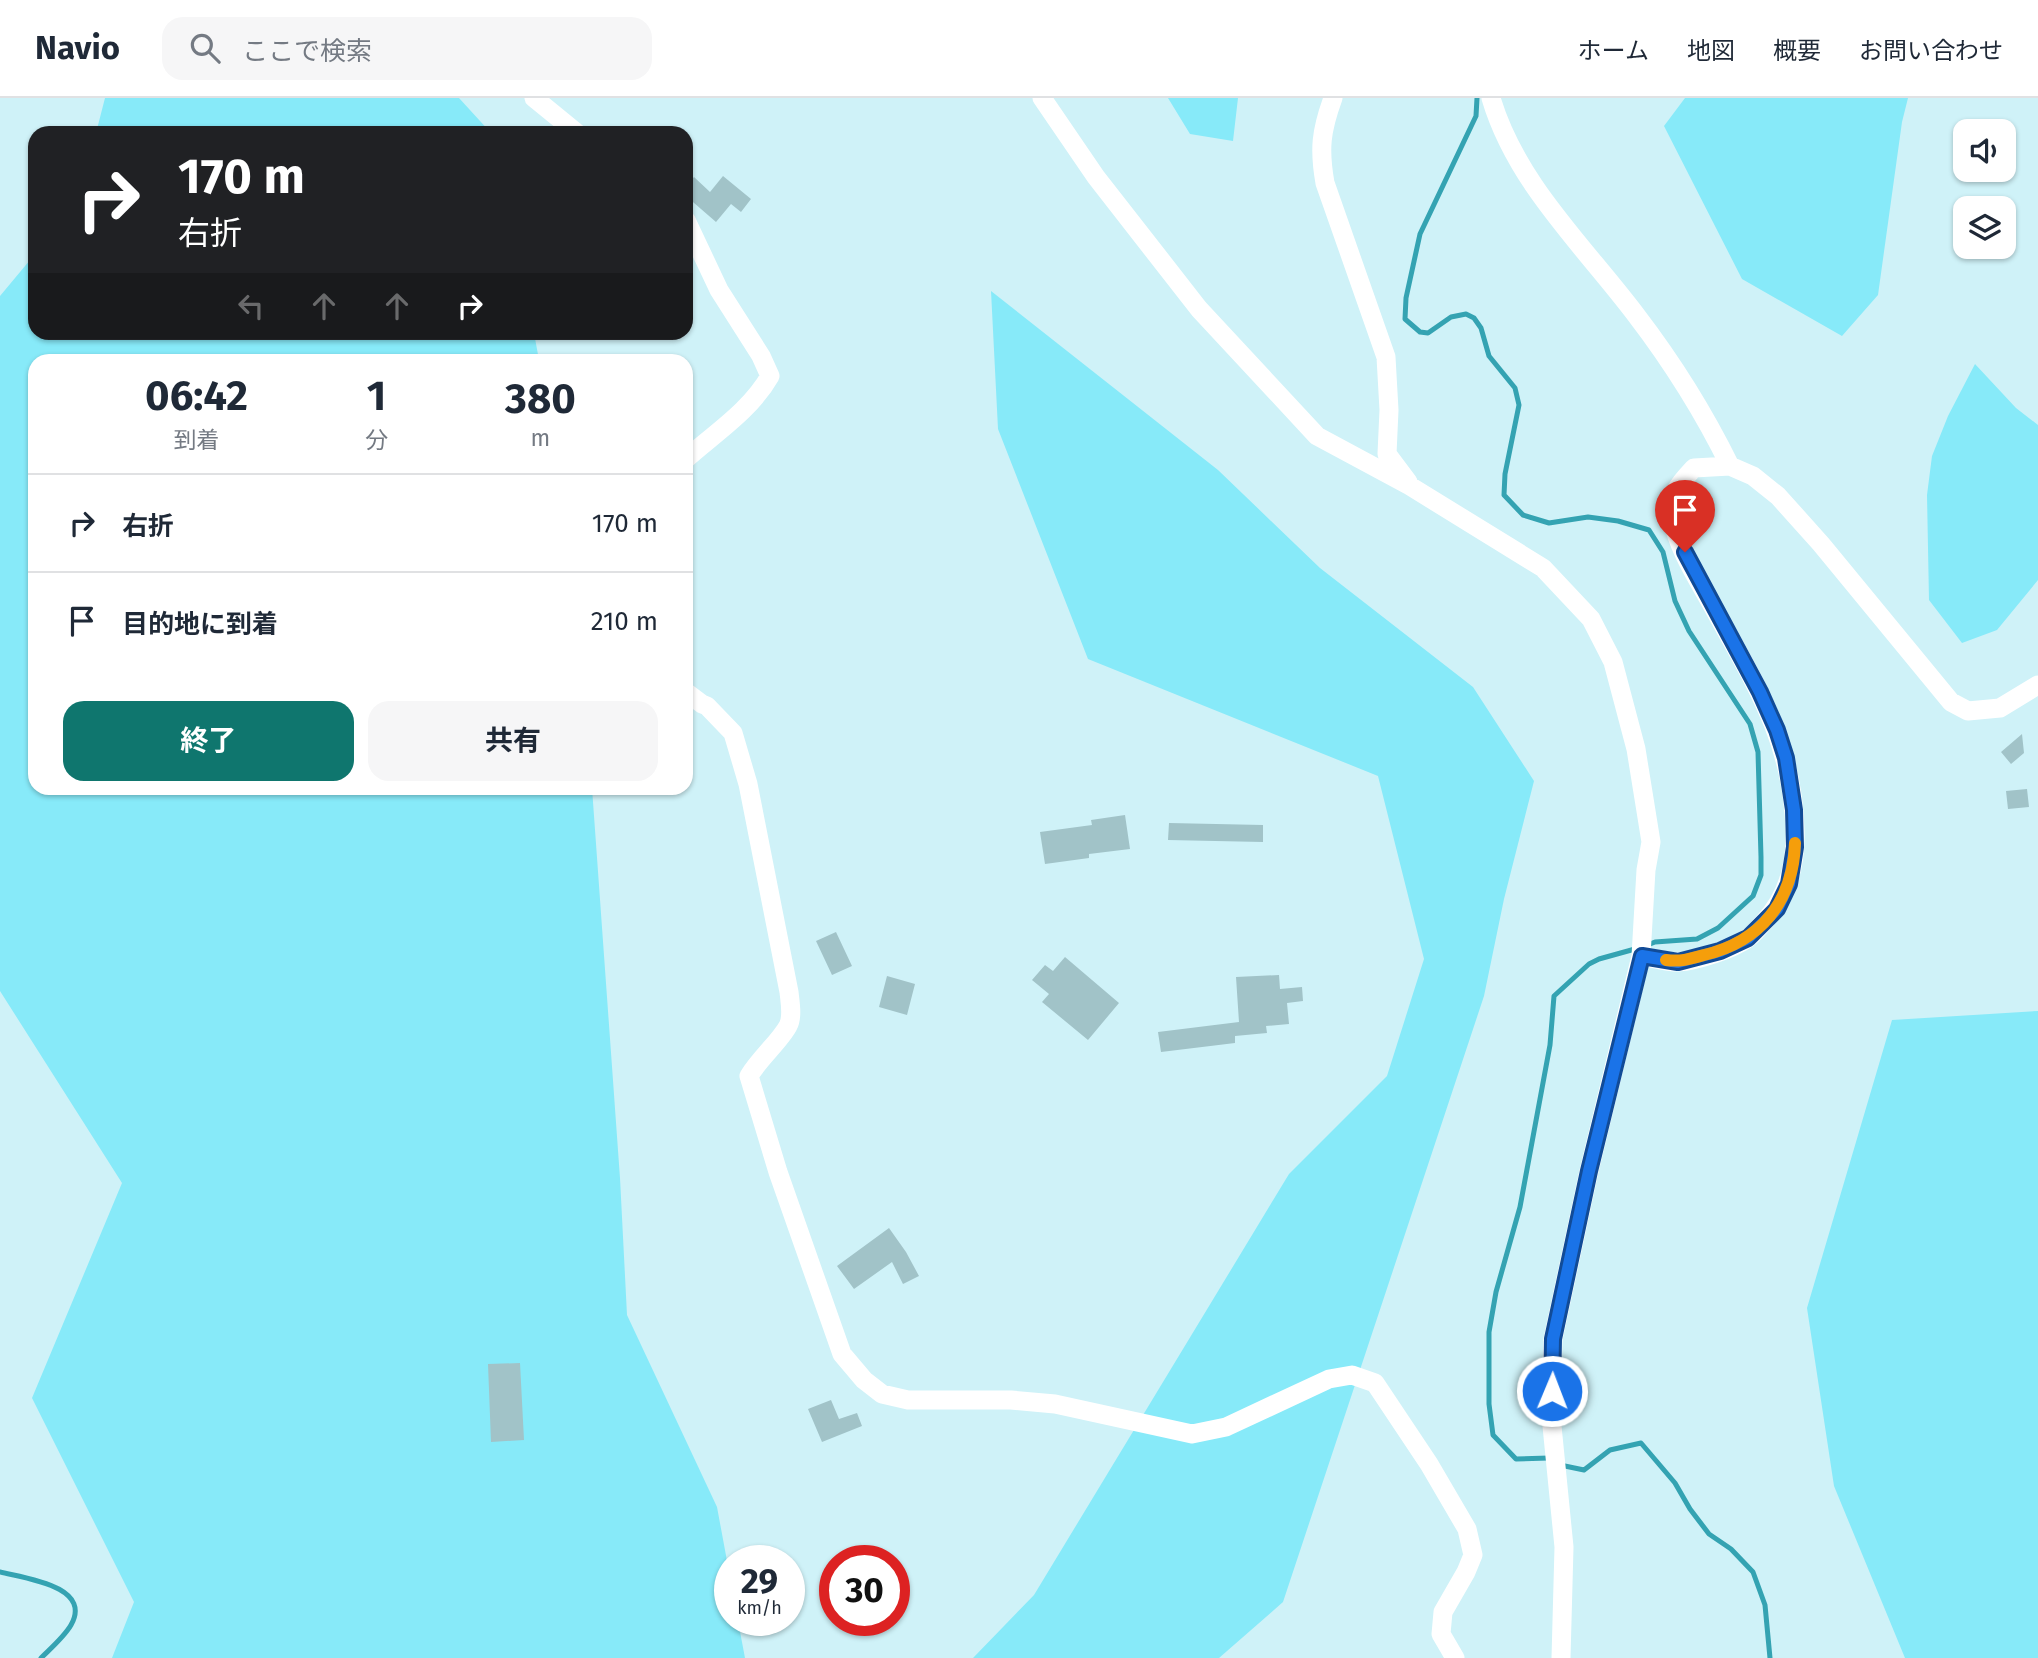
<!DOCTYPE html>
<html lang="ja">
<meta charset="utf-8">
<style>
body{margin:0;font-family:"Fira Sans","Noto Sans JP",sans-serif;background:#f6f6f7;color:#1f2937;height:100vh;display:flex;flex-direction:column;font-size:26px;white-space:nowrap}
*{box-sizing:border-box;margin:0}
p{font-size:23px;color:#747a83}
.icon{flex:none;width:38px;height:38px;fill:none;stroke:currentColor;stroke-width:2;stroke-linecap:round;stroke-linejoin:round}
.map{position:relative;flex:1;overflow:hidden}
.panel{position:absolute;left:28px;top:256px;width:665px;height:441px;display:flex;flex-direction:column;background:#fff;border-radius:21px;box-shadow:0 2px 5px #0004}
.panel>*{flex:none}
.hud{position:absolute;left:28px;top:28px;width:665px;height:214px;border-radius:21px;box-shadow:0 2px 5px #0004;background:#202124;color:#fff;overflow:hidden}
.controls{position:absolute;left:1953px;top:21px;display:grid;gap:14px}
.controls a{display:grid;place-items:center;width:63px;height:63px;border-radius:14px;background:#fff;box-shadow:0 2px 5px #0004;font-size:35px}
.speed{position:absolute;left:714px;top:1447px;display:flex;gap:14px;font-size:35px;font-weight:700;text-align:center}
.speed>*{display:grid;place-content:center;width:91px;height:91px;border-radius:50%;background:#fff;box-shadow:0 2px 5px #0004;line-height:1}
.speed small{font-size:18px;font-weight:400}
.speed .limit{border:10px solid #d22;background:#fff;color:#111}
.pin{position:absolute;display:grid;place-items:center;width:60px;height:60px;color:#fff;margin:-72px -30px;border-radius:50% 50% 50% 0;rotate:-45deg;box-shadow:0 0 7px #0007}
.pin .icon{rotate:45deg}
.me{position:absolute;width:77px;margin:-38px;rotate:1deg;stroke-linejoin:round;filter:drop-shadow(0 0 5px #0008)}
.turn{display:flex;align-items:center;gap:24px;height:147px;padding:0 35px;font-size:32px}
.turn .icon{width:91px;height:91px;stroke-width:2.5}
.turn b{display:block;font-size:49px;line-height:60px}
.lanes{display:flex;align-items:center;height:66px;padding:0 35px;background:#0003;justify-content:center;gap:35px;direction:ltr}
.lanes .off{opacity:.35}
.eta{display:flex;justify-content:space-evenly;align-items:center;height:119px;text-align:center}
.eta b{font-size:42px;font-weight:700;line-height:49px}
.action{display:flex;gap:14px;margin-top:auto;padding:14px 35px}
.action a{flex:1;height:80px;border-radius:21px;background:#0f766e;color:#fff;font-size:28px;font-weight:700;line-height:80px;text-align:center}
.action a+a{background:#f6f6f7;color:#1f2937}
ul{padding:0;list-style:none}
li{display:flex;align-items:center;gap:21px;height:98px;padding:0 35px;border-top:2px solid #e0e1e3}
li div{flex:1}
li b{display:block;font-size:26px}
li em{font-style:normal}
header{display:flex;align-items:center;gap:42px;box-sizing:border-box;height:98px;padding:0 35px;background:#fff;border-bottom:2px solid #e0e1e3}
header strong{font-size:33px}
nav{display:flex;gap:38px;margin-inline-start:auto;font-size:24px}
.search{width:490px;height:63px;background:#f6f6f7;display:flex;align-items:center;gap:18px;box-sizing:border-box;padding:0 24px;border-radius:21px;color:#747a83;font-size:26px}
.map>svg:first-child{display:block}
.green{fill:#87eaf9}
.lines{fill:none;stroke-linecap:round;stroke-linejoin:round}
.stream{stroke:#34a3b2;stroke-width:5}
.building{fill:#a1c3c8}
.minor{stroke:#fff;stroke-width:19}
.route-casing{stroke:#114b97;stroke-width:18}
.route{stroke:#1a73e8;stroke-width:12}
.slow{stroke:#f59e0b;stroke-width:12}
</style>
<header>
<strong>Navio</strong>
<div class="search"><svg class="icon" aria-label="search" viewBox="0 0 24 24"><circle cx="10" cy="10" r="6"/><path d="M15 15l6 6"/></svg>ここで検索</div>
<nav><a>ホーム</a><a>地図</a><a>概要</a><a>お問い合わせ</a></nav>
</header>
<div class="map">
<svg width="2038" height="1560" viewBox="0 0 2038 1560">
<rect width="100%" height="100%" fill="#cff2f8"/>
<path class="green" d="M105,0H459L491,35H96Z
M1168,0H1238L1233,43L1190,36Z
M1685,0H1908L1902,24L1878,197L1842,238L1742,181L1664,28Z
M35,156V234L534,235L539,262H35V690H592L620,1080L627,1217L717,1409L730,1479V1522L738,1523L745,1560H112L134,1504L32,1300L122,1085L0,893V198Z
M991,193L1218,372L1320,470L1473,589L1534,683L1504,801L1484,898L1283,1504L1219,1560H973L1034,1497L1289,1076L1387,978L1424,861L1378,678L1088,561L998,331Z
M1975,266L2016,310L2038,327V482L1997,532L1962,545L1929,502L1927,397L1932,358L1948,318Z
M2038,913V1560H1905L1834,1388L1807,1210L1892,922Z"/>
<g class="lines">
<path class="stream" d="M1477,0L1476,18L1420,136L1406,200L1405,221L1420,234L1428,235L1451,219L1466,216L1474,220L1481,230L1489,258L1515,290L1519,307L1505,376L1504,397L1523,417L1549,425L1588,419L1618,423L1649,432L1663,454L1675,503L1689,533L1750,626L1758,654L1761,759V777L1753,798L1718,830L1697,841L1655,844L1645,848
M1549,1360L1516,1361L1493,1337L1489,1306V1234L1496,1194L1520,1109L1550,947L1554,898L1589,866L1599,861L1635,851
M1560,1367L1584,1372L1610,1352L1641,1345L1675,1385L1690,1411L1709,1436L1731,1451L1753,1474L1765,1507L1770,1560
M0,1474C24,1480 93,1488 71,1527C64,1539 51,1550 41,1560"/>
</g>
<path class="building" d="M723,78L751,101L741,114L731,106L716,124L686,98V88L694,79L710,94Z
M2022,636L2024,655L2011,666L2001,654Z
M2027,691L2029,709L2008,711L2006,693Z
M1125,717L1130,751L1089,756V760L1045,766L1040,734L1092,727L1091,722Z
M1169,725L1263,727V744L1168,742Z
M836,834L852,868L832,877L816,843Z
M1065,859L1119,905L1088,942L1042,904L1049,896L1032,882L1045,867L1053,873Z
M1279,877L1280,891L1302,889L1303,903L1287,905L1289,926L1266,928L1267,935L1235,938V945L1161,954L1158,934L1239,924L1236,879Z
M887,878L915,886L907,917L879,909Z
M889,1130L906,1154L919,1178L903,1186L892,1164L854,1191L837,1168Z
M520,1265L524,1342L491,1344L488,1266Z
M831,1302L839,1321L857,1315L862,1328L822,1344L808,1311Z"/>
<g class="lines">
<path class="minor" d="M534,0L577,35
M1042,0L1096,79L1199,211L1317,338L1410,388L1543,470L1591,521L1613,564L1636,651L1651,744L1646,772L1641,858L1589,1073L1553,1241L1551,1318L1564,1449L1561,1560
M1333,0C1321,33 1319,51 1325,85L1386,259L1389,312L1387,356L1408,384
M1491,0C1516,85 1584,148 1636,217C1672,264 1704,315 1730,368
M686,122L719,192L761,258L770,278C750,313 715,335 686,361
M686,594L702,606L707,608L733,635L748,686L789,894C790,904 793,919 788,928C780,943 759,961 749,978L778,1074L842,1256L864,1282L882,1296L908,1302H1011L1055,1306L1192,1336L1226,1329L1329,1281L1352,1277L1375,1285L1429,1366L1467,1431L1473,1457L1466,1474L1443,1514L1441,1536L1455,1560
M1641,858C1653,860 1667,864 1678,864C1697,863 1733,851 1748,840C1754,836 1758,830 1763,825C1788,799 1796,768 1795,733C1793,642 1754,584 1712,507C1697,480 1678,451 1672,420C1668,397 1680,385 1694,370L1730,368L1753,378L1778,398L1821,446L1951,604L1968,613L2000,610L2038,587"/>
</g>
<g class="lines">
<defs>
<path id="route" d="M1552,1293L1553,1241L1589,1073L1642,858L1678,864L1720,853L1748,840L1777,811L1789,786L1795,749L1794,712L1786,660L1777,632L1760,594L1685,454"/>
</defs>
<use href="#route" class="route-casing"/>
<use href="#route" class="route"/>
<path class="slow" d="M1666,862C1680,864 1690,861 1704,857C1760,844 1793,804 1795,745"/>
</g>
</svg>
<div class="controls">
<a><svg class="icon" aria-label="sound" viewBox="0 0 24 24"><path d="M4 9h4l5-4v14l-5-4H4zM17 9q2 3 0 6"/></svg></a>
<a><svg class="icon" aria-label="layers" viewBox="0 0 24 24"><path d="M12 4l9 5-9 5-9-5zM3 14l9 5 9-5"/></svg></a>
</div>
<div class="speed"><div>29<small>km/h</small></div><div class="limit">30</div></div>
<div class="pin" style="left:1685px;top:454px;background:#d93025"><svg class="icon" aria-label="arrive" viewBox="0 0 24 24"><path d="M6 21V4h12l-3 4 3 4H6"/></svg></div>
<svg class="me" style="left:1552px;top:1293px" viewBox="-20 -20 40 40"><circle r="17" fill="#1a73e8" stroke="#fff" stroke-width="3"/><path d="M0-11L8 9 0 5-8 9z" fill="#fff"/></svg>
<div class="hud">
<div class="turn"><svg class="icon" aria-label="right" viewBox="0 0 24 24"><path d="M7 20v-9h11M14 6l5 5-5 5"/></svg><div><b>170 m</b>右折</div></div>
<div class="lanes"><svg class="icon off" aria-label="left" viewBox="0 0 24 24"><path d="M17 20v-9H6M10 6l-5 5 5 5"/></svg><svg class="icon off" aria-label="ahead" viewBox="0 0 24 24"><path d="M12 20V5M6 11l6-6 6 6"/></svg><svg class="icon off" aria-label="ahead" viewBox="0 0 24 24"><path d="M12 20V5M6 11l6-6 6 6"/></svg><svg class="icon" aria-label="right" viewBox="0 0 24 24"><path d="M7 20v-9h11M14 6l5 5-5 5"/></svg></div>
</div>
<section class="panel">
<div class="eta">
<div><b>06:42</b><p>到着</p></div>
<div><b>1</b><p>分</p></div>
<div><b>380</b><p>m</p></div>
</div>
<ul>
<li><svg class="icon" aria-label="right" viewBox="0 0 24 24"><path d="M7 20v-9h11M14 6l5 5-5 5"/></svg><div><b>右折</b></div><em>170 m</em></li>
<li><svg class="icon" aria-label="arrive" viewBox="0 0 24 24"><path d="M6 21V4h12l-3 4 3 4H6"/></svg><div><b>目的地に到着</b></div><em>210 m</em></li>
</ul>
<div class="action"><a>終了</a><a>共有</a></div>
</section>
</div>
